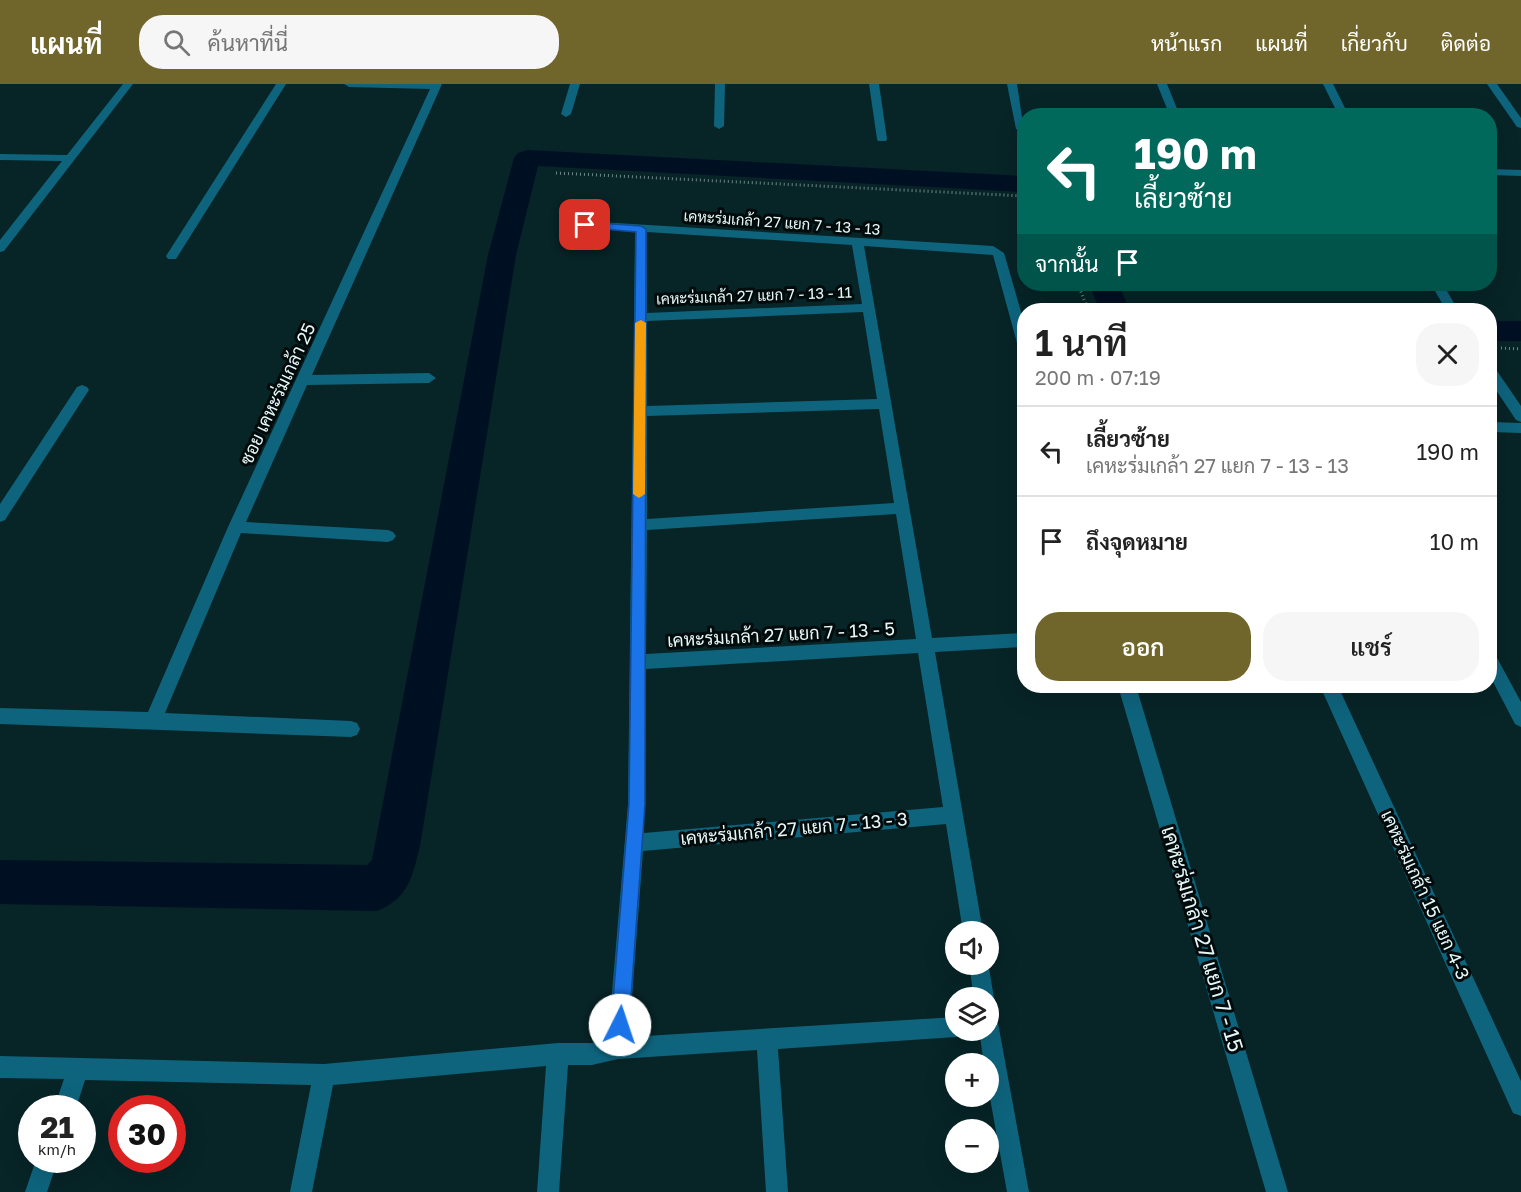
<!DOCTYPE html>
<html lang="th">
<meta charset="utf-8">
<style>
body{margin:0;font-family:"Golos Text",Sarabun,sans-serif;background:#f6f6f6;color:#222;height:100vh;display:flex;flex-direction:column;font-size:22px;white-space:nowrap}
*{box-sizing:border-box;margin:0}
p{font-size:20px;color:#767676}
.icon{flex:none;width:33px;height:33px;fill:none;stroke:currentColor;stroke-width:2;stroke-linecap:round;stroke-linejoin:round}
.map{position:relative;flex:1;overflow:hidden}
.side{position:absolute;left:1017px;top:219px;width:480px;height:390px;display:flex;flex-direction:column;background:#fff;border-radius:24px;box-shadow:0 6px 24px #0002}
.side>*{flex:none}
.guide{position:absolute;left:1017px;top:24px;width:480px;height:183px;border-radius:24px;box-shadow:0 6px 24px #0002;background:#00695c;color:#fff;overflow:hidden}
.buttons{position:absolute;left:945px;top:837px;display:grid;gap:12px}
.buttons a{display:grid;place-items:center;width:54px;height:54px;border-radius:50%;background:#fff;box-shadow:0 6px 24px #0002;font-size:30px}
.speed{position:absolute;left:18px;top:1011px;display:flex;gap:12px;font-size:30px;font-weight:700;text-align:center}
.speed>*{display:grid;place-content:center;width:78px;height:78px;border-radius:50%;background:#fff;box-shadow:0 6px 24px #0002;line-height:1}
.speed small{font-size:15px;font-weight:400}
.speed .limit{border:9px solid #d22;background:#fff;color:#111}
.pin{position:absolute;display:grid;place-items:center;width:51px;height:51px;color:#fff;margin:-26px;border-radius:12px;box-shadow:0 3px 9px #0006}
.me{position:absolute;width:66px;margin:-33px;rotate:4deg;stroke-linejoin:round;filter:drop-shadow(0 0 4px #0008)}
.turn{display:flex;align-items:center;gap:21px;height:126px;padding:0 18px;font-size:27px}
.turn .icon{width:78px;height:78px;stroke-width:2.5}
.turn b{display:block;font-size:42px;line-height:51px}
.then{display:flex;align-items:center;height:57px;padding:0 18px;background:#0003;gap:12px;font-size:22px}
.round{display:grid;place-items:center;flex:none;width:63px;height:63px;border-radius:24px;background:#f6f6f6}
.overview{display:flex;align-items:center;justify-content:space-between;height:102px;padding:0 18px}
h1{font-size:36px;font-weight:600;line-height:45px}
.cta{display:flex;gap:12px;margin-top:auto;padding:12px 18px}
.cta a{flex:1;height:69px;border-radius:24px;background:#70662b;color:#fff;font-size:24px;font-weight:600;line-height:69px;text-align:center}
.cta a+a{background:#f6f6f6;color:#222}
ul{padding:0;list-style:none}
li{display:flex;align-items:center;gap:18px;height:90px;padding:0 18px;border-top:2px solid #e0e0e0}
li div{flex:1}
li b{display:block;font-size:22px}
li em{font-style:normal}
header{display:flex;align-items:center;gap:36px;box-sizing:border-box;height:84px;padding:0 30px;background:#70662b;color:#fff}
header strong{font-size:28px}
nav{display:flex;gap:33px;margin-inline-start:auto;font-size:21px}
.search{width:420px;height:54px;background:#f6f6f6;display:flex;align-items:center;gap:15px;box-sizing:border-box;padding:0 21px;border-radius:24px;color:#767676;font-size:22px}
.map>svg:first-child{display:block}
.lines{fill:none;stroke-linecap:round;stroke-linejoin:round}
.canal{fill:#001023;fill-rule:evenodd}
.path{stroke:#6f8688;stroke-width:3;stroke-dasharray:1 3;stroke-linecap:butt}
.minor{fill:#0e647d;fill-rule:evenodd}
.route{fill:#1a73e8;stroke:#114b97;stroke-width:1.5}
.slow{fill:#f59e0b}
.labels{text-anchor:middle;stroke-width:6;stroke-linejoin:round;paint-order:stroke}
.far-street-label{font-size:15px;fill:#e7f7f8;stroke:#020b0c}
.street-label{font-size:18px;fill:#e7f7f8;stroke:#020b0c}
.near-street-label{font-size:21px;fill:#e7f7f8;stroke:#020b0c}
</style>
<header>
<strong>แผนที่</strong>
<div class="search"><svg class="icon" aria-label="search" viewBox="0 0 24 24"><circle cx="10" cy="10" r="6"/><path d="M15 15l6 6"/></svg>ค้นหาที่นี่</div>
<nav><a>หน้าแรก</a><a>แผนที่</a><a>เกี่ยวกับ</a><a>ติดต่อ</a></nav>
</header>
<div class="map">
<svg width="1521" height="1108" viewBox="0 0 1521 1108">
<rect width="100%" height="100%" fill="#072427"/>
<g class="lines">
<path class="canal" d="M527,66L1024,92V108L538,82L516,171L420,762C412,793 409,814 377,827L0,820V776L367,781L372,776L488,171L514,74L518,69Z
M1089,200H1118L1130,226H1100Z
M1490,237H1521V257H1490Z"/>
<path class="path" d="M556,89L1024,112
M1078,200L1088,226
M1501,264L1521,265"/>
<path class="minor" d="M123,0H133L4,167L0,168V156L62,77L0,76V70L67,71Z
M276,0H286L176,175H168L166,172Z
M344,0H442L312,291L429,289L436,294L429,299L307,301L246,438L388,446L393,448L396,452L393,456L388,458L241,449L165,629L351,637L357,639L360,645L357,651L351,653L0,640V624L148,628L228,443L430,5L349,3Z
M570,0H580L571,30L566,33L561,30Z
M715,0H725L724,42L719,45L714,42Z
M869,0H879L887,55L886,57H878L877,55Z
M1007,0H1017L1024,47L1016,45Z
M1157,0H1167L1180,32H1170Z
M1323,0H1333L1349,32H1339Z
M1487,0H1497L1521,34V44L1517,43Z
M1490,85L1521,86V92L1490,91Z
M566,136L993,162L1004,169L1024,238V263L1017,259L993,171L864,162L932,554L1024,549V563L935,568L983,848H963L946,740L643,767L629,953L956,933V946H965L963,950L956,953L778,965L788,1108H766L757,966L618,975L592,981H568L559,1108H537L546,982L333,1001L312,1108H290L311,1001L85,996L76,1024H54L64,995L0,994V972L324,980L558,959H592L608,956L628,720L635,148L562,142V138ZM647,148L852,161L862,220L647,229ZM863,228L877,315L647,322V237ZM879,325L894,419L647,435V332ZM896,430L916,555L646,570L647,446ZM918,569L943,723L644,749L646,585Z
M1431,200H1443L1458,226H1446Z
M1490,282L1495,284L1521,322V338L1516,336L1490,297Z
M82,301L87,303L89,306L87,309L5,436L0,438V420L77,303Z
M1490,338L1521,339V349L1490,348Z
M1490,570L1496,572L1521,618V643L1515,640L1490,592Z
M1118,602H1136L1288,1108H1266Z
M1320,602H1338L1521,997V1032L1513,1029Z
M988,878L994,914L988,922V914H974L969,880H988Z
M988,929L995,932L998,939L1029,1108H1007L988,1003V980H984L979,946H988Z
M36,1076H58L47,1108H25Z"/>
</g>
<path class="route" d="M585,138L641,142L646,145L645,720L629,941L626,948L620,950L614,948L611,941L629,720L636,148L581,143V139Z"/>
<path class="slow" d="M641,236L646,239L645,410L639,414L633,410L635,239Z"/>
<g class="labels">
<g class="far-street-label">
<text transform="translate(782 139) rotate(4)" y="5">เคหะร่มเกล้า 27 แยก 7 - 13 - 13</text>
<text transform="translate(754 212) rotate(-2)" y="5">เคหะร่มเกล้า 27 แยก 7 - 13 - 11</text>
</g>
<g class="street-label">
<text transform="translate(278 310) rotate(-65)" y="6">ซอย เคหะร่มเกล้า 25</text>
<text transform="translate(781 551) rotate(-3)" y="6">เคหะร่มเกล้า 27 แยก 7 - 13 - 5</text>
<text transform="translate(794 745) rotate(-5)" y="6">เคหะร่มเกล้า 27 แยก 7 - 13 - 3</text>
<text transform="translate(1425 811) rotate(65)" y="6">เคหะร่มเกล้า 15 แยก 4-3</text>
</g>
<g class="near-street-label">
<text transform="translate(1202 855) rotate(73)" y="7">เคหะร่มเกล้า 27 แยก 7 - 15</text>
</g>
</g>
</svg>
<div class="buttons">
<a><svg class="icon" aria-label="sound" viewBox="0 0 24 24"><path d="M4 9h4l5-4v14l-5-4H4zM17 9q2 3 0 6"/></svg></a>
<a><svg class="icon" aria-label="layers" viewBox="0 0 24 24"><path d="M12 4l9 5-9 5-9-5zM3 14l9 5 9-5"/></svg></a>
<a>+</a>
<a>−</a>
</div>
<div class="speed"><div>21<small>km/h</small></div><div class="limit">30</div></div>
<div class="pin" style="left:585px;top:141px;background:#d93025"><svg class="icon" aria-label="arrive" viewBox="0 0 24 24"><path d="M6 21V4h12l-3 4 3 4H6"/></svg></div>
<svg class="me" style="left:620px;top:941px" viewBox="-20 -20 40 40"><circle r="19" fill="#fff"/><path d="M0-13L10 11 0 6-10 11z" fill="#1a73e8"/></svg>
<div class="guide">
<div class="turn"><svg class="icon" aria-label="left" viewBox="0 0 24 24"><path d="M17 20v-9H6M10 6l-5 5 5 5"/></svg><div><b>190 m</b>เลี้ยวซ้าย</div></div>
<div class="then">จากนั้น<svg class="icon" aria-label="arrive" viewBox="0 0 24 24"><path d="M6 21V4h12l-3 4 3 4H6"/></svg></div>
</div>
<section class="side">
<div class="overview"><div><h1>1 นาที</h1><p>200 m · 07:19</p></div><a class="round"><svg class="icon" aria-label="close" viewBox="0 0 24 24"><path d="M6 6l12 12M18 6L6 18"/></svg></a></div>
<ul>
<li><svg class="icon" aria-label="left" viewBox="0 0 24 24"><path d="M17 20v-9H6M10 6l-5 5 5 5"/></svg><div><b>เลี้ยวซ้าย</b><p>เคหะร่มเกล้า 27 แยก 7 - 13 - 13</p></div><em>190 m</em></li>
<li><svg class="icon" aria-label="arrive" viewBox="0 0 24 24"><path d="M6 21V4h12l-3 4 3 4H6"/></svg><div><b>ถึงจุดหมาย</b></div><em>10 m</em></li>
</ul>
<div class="cta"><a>ออก</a><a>แชร์</a></div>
</section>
</div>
